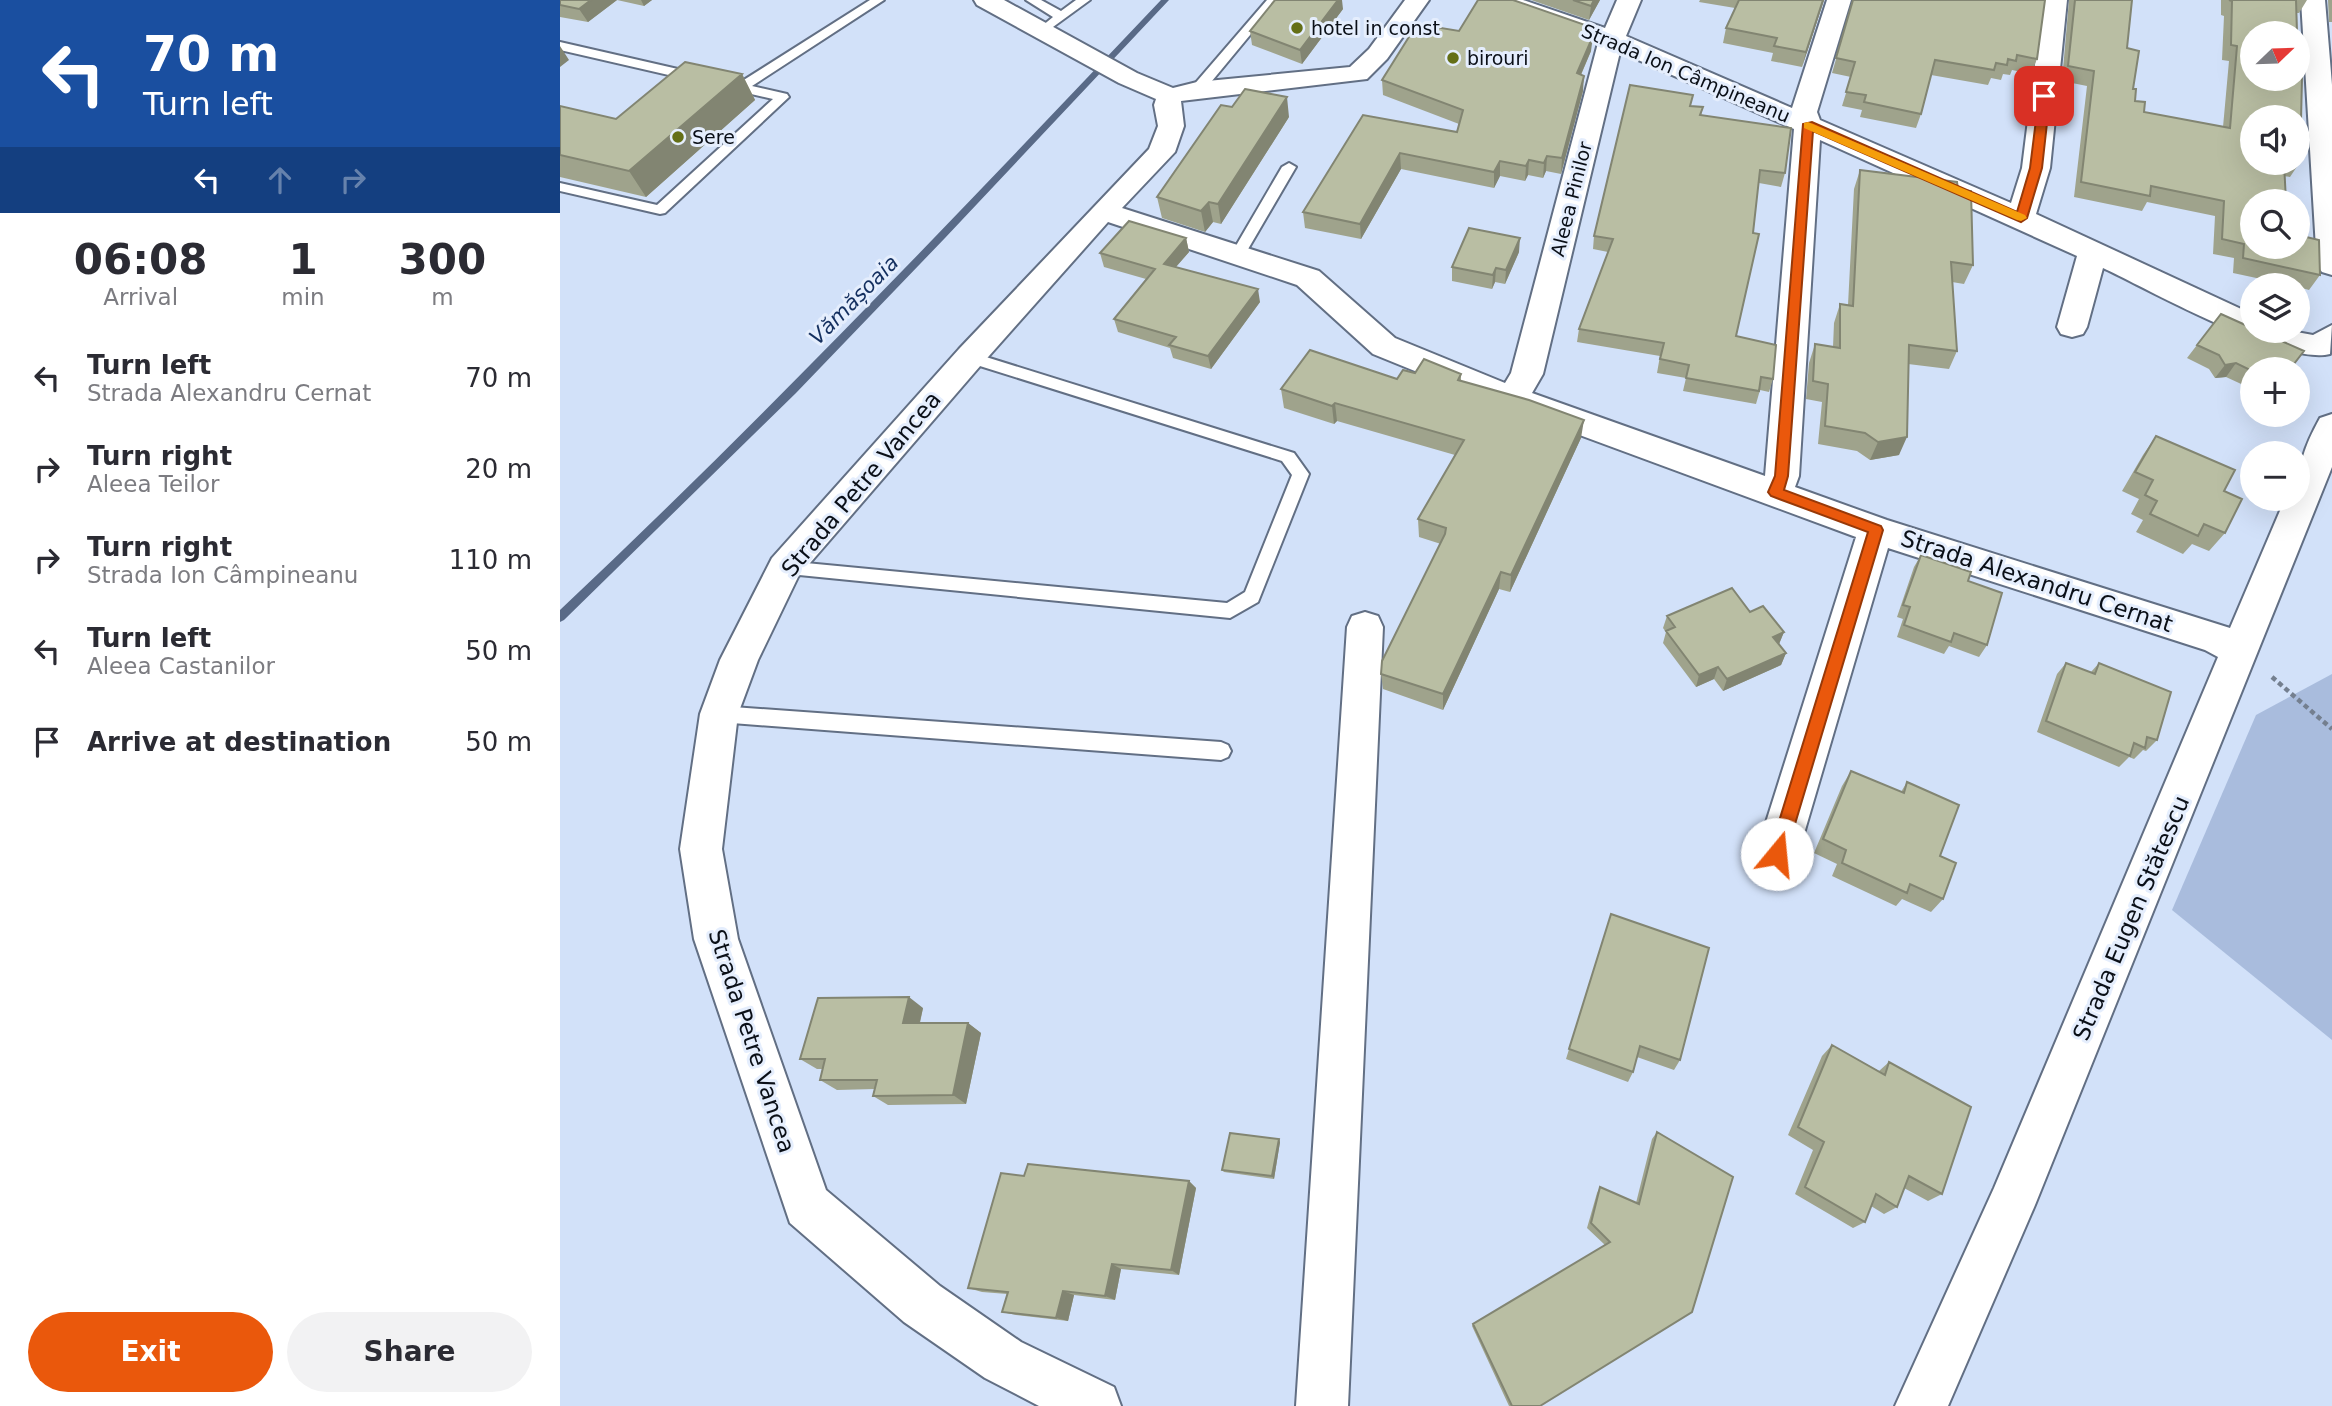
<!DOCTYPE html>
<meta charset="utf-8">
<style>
body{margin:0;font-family:"DejaVu Sans",sans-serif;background:#f2f2f3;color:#2b2b33;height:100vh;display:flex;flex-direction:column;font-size:26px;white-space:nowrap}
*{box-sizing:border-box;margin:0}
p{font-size:23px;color:#7c7c81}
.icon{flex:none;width:38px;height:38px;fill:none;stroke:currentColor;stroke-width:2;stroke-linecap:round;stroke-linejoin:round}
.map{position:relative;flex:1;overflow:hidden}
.panel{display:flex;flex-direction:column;background:#fff;width:560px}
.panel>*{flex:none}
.hud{background:#1a4fa0;color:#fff;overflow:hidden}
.needle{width:46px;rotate:67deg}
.fabs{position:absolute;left:1680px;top:21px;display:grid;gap:14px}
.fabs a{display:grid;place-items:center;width:70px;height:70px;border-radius:50%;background:#fff;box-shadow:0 7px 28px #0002;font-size:35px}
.pin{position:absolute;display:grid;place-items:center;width:60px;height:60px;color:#fff;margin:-30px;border-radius:14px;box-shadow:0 4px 10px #0006}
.me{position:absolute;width:77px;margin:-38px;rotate:17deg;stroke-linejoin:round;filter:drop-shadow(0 0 5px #0008)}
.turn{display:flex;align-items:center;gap:24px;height:147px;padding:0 28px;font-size:32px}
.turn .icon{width:91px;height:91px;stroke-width:2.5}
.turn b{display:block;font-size:49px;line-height:60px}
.lanes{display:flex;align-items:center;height:66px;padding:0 28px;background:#0003;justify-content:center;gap:35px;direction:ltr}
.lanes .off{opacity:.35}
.eta{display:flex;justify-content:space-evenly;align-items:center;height:119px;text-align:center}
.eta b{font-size:42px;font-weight:800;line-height:49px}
.cta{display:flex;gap:14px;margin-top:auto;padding:14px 28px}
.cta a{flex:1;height:80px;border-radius:42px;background:#ea580c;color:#fff;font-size:28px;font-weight:800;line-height:80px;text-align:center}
.cta a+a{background:#f2f2f3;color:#2b2b33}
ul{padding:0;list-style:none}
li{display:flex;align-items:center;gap:21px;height:91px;padding:0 28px}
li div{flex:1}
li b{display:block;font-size:26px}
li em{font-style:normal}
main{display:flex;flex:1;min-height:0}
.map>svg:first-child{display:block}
.green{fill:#a9bcdd}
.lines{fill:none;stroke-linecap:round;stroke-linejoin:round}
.stream{fill:#596a87;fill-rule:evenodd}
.lane-casing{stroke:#626f84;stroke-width:4}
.street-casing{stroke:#626f84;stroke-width:4}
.path{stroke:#747f8f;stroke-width:4.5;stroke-dasharray:5 3.5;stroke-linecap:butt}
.lane{fill:#fff;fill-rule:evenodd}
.street{fill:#fff;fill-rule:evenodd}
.wall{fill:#9fa38c;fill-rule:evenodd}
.shaded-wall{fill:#828572}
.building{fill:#b9bea3;stroke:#828572;stroke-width:2}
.route{fill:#ea580c;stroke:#983908;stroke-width:2}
.slow{fill:#f59e0b}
.poi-dot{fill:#646f17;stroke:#e5eefd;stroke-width:2.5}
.labels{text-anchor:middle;stroke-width:6;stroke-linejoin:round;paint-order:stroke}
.far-poi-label{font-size:19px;fill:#0a0f17;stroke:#e5eefd;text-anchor:start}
.far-street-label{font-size:19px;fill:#0a0f17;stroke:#e5eefd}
.far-water-label{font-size:21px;font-style:italic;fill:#142f5f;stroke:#e5eefd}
.street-label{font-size:23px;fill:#0a0f17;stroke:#e5eefd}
</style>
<main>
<section class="panel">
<div class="hud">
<div class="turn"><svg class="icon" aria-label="left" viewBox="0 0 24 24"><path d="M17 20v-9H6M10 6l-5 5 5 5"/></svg><div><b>70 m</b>Turn left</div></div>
<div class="lanes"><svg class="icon" aria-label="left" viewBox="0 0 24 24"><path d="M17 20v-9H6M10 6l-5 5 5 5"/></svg><svg class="icon off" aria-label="ahead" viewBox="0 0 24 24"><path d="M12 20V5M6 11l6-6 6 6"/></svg><svg class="icon off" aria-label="right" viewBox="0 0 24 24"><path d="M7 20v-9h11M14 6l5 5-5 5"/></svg></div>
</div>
<div class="eta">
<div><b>06:08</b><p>Arrival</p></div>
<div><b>1</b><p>min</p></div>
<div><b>300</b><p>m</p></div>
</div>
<ul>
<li><svg class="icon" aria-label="left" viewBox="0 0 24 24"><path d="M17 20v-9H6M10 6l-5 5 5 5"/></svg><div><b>Turn left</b><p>Strada Alexandru Cernat</p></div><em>70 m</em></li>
<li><svg class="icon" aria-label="right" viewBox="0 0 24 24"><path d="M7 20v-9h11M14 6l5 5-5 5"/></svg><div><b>Turn right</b><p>Aleea Teilor</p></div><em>20 m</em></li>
<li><svg class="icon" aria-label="right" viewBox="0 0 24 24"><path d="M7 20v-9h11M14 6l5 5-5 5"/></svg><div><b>Turn right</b><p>Strada Ion Câmpineanu</p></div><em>110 m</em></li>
<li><svg class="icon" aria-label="left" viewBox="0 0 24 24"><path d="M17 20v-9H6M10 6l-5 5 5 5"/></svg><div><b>Turn left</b><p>Aleea Castanilor</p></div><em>50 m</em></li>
<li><svg class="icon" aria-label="arrive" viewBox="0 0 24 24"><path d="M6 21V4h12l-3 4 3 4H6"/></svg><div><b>Arrive at destination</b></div><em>50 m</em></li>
</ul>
<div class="cta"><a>Exit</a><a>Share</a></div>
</section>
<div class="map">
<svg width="1772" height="1406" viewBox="0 0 1772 1406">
<rect width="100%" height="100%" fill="#d2e1f9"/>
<path class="green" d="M1772,674V1040L1612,910L1696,715Z"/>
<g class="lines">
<path class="stream" d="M601,0H609L385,238L236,393L4,620L0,622V610C208,414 405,207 601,0Z"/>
<defs>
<path id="lane" d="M310,0H324L192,86L227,94L229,97L105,213L100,214L0,191V183L97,205L213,99L0,50V42L179,83Z
M466,0H481L501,11L516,0H530L482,35L476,31L493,17Z
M707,0H719L642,93H632V87Z
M729,163L736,167L684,256L682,259H672L670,256L722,167Z
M410,352L734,453L749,474L698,602L670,618L219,573L216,568L219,563L225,561L667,603L685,592L732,475L722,461L404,361L402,357Z
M159,706L661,742L668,745L671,751L668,757L661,760L159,722L152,720L149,714L152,708Z"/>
<path id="street" d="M414,0H444L577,73L613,88L637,82L790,67L809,49L845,0H869L827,59L807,79L621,101L624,126L615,152L562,208L759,271L835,338L945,383L951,373L1038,43L931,5L928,0H963L1045,28L1057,0H1081L1066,36L1232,108L1267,0H1291L1257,112L1260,120L1451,203L1462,168L1483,0H1507L1490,168L1476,214L1692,314V331H1731L1753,335L1772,325L1770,354C1725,366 1590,290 1543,268L1527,327L1523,334L1512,337L1501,334L1497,327L1517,256L1260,140L1239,476L1235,487L1327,520L1670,628L1725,499H1738C1738,465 1744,447 1760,418L1772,414V467L1475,1205L1388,1406H1335L1434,1188L1658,657L1645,650L1328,548L1238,854L1232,867L1217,873L1202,867L1196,854L1296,537L941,406L813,354L737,285L548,222L421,365L238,577L198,660L178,714L162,849L178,939L266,1190L380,1286L461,1342L554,1387L561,1406H479L425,1378L344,1322L230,1223L134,939L120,849L140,714L160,660L212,558L399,349L589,149L598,126L594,105L596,99L559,83L417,5ZM1060,52L1234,129L1205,476L972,393L983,374Z
M1741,0H1765L1772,85V275L1762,272L1757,265Z
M805,612L818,616L823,627L788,1406H736L787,627L792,616Z"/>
</defs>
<use href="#lane" class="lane-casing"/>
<use href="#street" class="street-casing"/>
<path class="path" d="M1712,677L1772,729"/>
<use href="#lane" class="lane"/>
<use href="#street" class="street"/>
</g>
<path class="wall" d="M0,0H92L84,6L57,0L28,22L0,17Z
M971,0H1040L1029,20Z
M1140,0H1264L1242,67L1211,61L1213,53L1163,43L1166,28L1175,8L1139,2Z
M1293,0L1477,59L1471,74L1452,70L1450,75L1443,74L1441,80L1431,78L1428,85L1371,75L1361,114L1356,128L1300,117L1302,110L1282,106L1291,77L1272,73Z
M1509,0H1572L1567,48L1575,101L1584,112L1663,127L1669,61L1662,60L1664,16L1661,15V0H1747L1739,13H1737L1740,162L1730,177L1724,176L1692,201L1760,275L1749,290L1738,287V285H1729L1673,273L1674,258L1653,254L1655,216L1587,202L1582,211L1514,197L1527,86L1502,81ZM1738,117V163H1692Z
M1768,0H1772V22H1769Z
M783,9L742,64L692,45L690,31Z
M899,31L1027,35L1031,51L1021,75L1023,91L1001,174L986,171L983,178L968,175L965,181L940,176L934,188L841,169L801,239L745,228L743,212L803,115L897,132L899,124L823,95L822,80Z
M182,74L195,100L86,197L0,177V106L56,119Z
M1131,106L1143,107L1141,116L1225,173L1221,187L1199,183L1176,336L1213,379L1209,392L1200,390L1196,404L1123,391L1126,378L1097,373L1100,356L1017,342L1019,329L1048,252L1033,249L1034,236Z
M729,117L661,224L653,222L645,232L602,218L597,197Z
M1300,170L1398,189L1413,265L1404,284L1392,282L1397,351L1389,369L1348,364L1339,455L1310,460L1297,451L1258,444L1262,402L1246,399L1249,363L1255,344L1273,347L1274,323L1280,304L1288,305L1294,189Z
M626,238L629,252L616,267L700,302L651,369L613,358L610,348L558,332L554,319L586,279L544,267L540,253Z
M959,252L945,284L935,282L932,289L892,281V267Z
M1637,345L1692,369V389L1666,377L1655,378L1649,369L1627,358Z
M855,373L901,374V381L1021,438L950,592L939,589L883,710L823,689L821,674L881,544L859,537L858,519L895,455L777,421L774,424L724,408L721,389L837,379Z
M1596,436L1664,491L1665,533L1649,551L1632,544L1623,554L1576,532L1583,520L1571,514L1579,499L1562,491L1583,455Z
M1361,555L1408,581L1427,645L1419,657L1389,646L1384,654L1337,637L1343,619L1337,617L1354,567Z
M1190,612L1224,632L1219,644L1226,653L1221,665L1163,691L1154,679L1136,687L1103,643L1106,632L1103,628L1107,616Z
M1506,663L1531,672L1539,663L1597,740L1586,751L1583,750L1574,759L1569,757L1559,767L1477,732L1497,674Z
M1291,771L1341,792L1347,782L1380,856L1383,899L1371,912L1342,899L1336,906L1272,876L1277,864L1254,853L1282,786Z
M1051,914L1120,1060L1114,1070L1077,1057L1073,1072L1068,1082L1006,1059Z
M363,1008L360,1023H408L421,1033L406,1104L328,1105L313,1096L315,1089L277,1090L260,1080L263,1069H257L240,1059Z
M1272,1045L1319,1071L1329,1062L1382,1194L1368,1201L1344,1188L1337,1207L1324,1214L1311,1206L1305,1222L1293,1228L1235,1194L1253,1150L1228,1135L1262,1056Z
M1097,1132L1173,1177L980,1406H949L912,1326L913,1324L1045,1245L1027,1228L1037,1193L1040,1187L1076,1203L1092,1139Z
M720,1142L714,1179L664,1172L662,1170Z
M464,1176L629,1181L636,1188L619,1275L561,1269L555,1300L514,1295L508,1321L456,1315L442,1312L447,1294L422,1292L408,1288Z"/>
<path class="shaded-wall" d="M31,0H57L28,22L19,9Z
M81,0H92L84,6Z
M778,0H782L783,9L742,64L740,50Z
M1034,0H1040L1029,20L1031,6Z
M1263,0H1264L1242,67L1246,52Z
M1033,36L1031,51L1015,88L1017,73Z
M0,46L9,60L0,67Z
M182,74L195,100L86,197L69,171Z
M1024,76L1023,91L1001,174L1002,158Z
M727,97L729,117L661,224L658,204Z
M840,153L841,169L801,239L800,224Z
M987,156L986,171L983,178L984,163Z
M969,160L968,175L965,181L966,166Z
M940,161V176L934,188V172Z
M649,202L653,222L645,232L641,211Z
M626,238L629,252L607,277L604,264Z
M960,238L959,252L945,284L946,270Z
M936,268L935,282L932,289L933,275Z
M698,289L700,302L651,369L648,356Z
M1676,363L1666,377L1655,378L1665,365Z
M775,403L777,421L774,424L772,406Z
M1024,420L1021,438L950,592L951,575Z
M1347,437L1339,455L1310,460L1318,442Z
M941,572L939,589L883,710V694Z
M1224,632L1219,644L1213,637Z
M1226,653L1221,665L1163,691L1167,679Z
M1158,667L1154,679L1136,687L1139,675Z
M349,997L363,1008L357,1034L343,1023Z
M408,1023L421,1033L406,1104L393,1095Z
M719,1139L720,1142L714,1179L712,1176Z
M629,1181L636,1188L619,1275L611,1270Z
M552,1264L561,1269L555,1300L545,1296Z
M503,1291L514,1295L508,1321L496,1318Z"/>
<path class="building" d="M0,0H31L19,9L0,5Z
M715,0H778L740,50L690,31Z
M918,0H953L1028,26L1024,34L1033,36L1017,73L1024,76L1002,158L987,156L984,163L969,160L966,166L940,161L934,172L840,153L800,224L743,212L803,115L897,132L903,110L822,80L857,24L899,31Z
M1013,0H1034L1031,6Z
M1179,0H1263L1246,52L1214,46L1217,38L1166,28Z
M1293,0H1485L1477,59L1457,55L1456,61L1448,59L1447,65L1436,63L1434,70L1375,60L1361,114L1304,102L1306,95L1286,92L1295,62L1276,58Z
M1515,0H1572L1567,48L1579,51L1573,89H1576L1575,101L1585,102L1584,112L1670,128L1677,46L1671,45L1672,1L1669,0H1736L1737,33H1692V79H1738V60V78H1742L1740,162H1738V117H1692V163H1724L1726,201H1692V247H1738V235L1759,240L1760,275L1683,258L1684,244L1662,239L1664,201L1591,186L1590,196L1521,182L1534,71L1508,66Z
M125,62L182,74L69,171L0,155V106L56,119Z
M1070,85L1133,95L1130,106L1143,107L1140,115L1231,128L1225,173L1200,170L1193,233L1199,234L1176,336L1216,345L1213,379L1201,377L1199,391L1126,378L1129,365L1100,359L1104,343L1019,329L1053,239L1034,236Z
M685,89L727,97L658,204L649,202L641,211L597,197L661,105L672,107Z
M1300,170L1397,182L1398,189L1411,191L1413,265L1391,262L1397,351L1349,345L1347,437L1318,442L1305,433L1265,426L1268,384L1253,381L1255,344L1280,348V304L1293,306Z
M569,221L626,238L604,264L698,289L648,356L609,345L616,337L554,319L595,269L540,253Z
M909,228L960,238L946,270L936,268L933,275L892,267Z
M1661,314L1692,328V331H1699L1744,351L1730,369H1692V371L1676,363L1665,365L1659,355L1637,345Z
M750,350L837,379L843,370L855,373L864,359L901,374L898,380L969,400L1024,420L951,575L941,572L883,694L821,674L822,661L885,534L886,528L858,519L904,440L775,403L772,406L721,389Z
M1596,436L1675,470L1664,491L1682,499L1665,533L1644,524L1638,536L1590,514L1597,501L1585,495L1593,480L1575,472Z
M1361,555L1411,572L1408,581L1442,593L1427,645L1394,633L1391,642L1344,625L1350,607L1343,605Z
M1172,588L1190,612L1203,606L1224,632L1213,637L1226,653L1167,679L1158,667L1139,675L1106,631L1115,627L1107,616Z
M1506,663L1535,674L1539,663L1611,692L1597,740L1587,737L1585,748L1574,743L1570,756L1486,721Z
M1291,771L1344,793L1347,782L1399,805L1380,856L1396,863L1383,899L1350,884L1347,893L1282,863L1286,850L1263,839Z
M1051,914L1149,948L1120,1060L1080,1046L1073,1072L1009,1049Z
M349,997L343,1023H408L393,1095L313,1096L317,1080H260L265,1059H240L258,998Z
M1272,1045L1325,1075L1329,1062L1411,1107L1382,1194L1349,1176L1337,1207L1316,1194L1305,1222L1245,1187L1264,1142L1238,1127Z
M1097,1132L1173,1177L1132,1312L980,1406H952L913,1324L1050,1242L1031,1223L1040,1187L1079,1204Z
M670,1133L719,1139L712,1176L662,1170Z
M468,1164L629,1181L611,1270L552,1264L545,1296L503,1291L496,1318L442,1312L448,1292L408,1288L441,1173L464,1176Z"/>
<path class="route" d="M1484,92L1490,96L1482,168L1467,218L1461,222L1253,131L1228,476L1224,490L1321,526L1323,530L1226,854L1223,859L1217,862L1211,859L1209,854L1308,532L1211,496L1208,492L1215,476L1243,124L1252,122L1457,212L1470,168L1479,96Z"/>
<path class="slow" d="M1248,122L1465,215L1467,218L1461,221L1457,220L1244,128V123Z"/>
<g class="poi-dot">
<circle cx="737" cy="28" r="7"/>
<circle cx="893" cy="58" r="7"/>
<circle cx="118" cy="137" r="7"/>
</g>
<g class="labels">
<g class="far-poi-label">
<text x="751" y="35">hotel in const</text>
<text x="907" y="65">birouri</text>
<text x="132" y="144">Sere</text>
</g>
<g class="far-street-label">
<text transform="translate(1126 73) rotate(23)" y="7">Strada Ion Câmpineanu</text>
<text transform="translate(1011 199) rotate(-76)" y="7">Aleea Pinilor</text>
</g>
<g class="far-water-label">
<text transform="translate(294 300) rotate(-45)" y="7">Vămășoaia</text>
</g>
<g class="street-label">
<text transform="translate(301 484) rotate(-50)" y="8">Strada Petre Vancea</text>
<text transform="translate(1477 581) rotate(18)" y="8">Strada Alexandru Cernat</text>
<text transform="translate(1571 918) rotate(-67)" y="8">Strada Eugen Stătescu</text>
<text transform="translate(192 1041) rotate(72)" y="8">Strada Petre Vancea</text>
</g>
</g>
</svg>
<div class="fabs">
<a><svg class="needle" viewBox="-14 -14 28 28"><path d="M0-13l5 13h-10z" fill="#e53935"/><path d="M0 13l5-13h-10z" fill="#7c7c81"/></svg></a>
<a><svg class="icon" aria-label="sound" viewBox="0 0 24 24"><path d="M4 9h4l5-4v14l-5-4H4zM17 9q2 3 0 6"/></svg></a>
<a><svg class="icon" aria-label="search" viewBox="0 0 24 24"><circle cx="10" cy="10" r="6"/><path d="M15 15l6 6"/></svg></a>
<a><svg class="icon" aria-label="layers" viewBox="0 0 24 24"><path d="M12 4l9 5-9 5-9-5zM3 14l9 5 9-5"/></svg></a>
<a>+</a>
<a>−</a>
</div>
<div class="pin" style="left:1484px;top:96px;background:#d93025"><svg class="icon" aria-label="arrive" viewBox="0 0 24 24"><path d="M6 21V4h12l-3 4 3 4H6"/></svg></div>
<svg class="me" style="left:1217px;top:854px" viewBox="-20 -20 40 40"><circle r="19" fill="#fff"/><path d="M0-13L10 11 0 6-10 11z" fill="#ea580c"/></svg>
</div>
</main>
